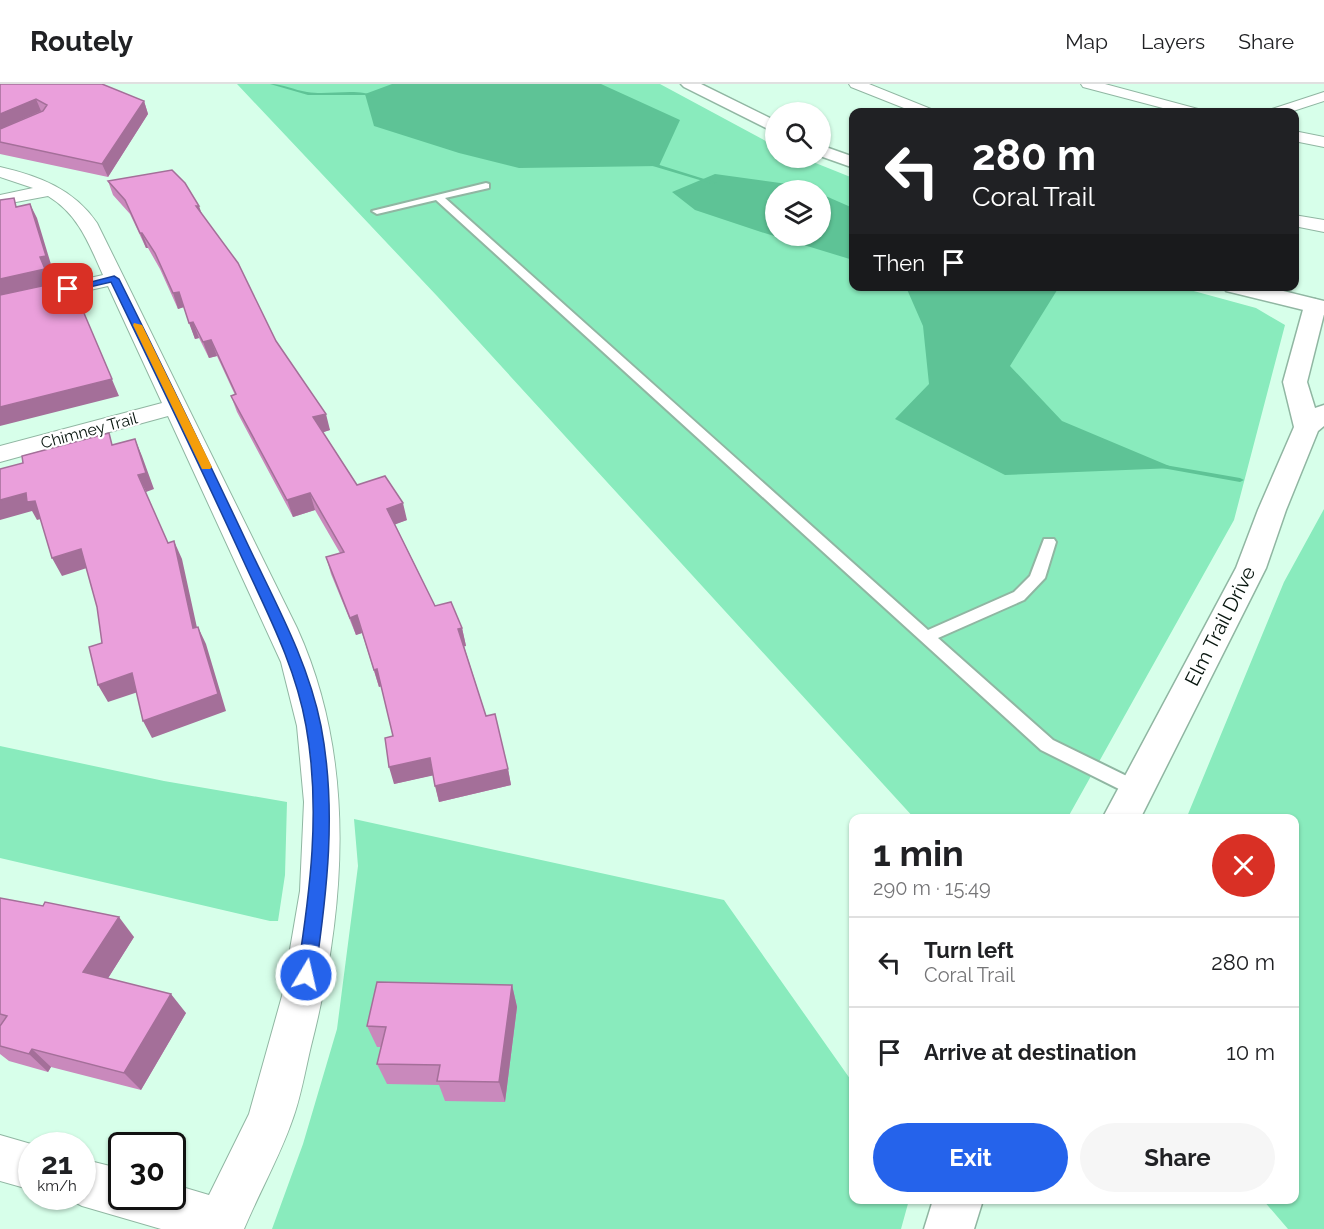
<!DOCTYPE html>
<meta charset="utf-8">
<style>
body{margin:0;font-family:Raleway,sans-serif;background:#f6f6f6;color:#202124;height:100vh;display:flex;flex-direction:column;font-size:22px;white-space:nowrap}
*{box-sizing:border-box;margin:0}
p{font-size:20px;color:#757577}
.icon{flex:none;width:33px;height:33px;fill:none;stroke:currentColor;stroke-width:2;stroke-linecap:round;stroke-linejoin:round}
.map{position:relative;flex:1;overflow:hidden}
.sheet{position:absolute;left:849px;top:730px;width:450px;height:390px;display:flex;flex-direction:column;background:#fff;border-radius:12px;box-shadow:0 2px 4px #0004}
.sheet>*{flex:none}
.top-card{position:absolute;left:849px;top:24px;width:450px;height:183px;border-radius:12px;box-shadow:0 2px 4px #0004;background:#202124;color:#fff;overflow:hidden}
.controls{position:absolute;left:765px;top:18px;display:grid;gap:12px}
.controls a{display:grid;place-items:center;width:66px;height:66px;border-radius:50%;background:#fff;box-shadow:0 2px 4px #0004;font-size:30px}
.speed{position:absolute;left:18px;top:1048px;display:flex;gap:12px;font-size:30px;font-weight:700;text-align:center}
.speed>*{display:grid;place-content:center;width:78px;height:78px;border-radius:50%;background:#fff;box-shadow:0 2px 4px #0004;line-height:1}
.speed small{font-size:15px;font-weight:400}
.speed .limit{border:3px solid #111;border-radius:9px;background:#fff;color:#111}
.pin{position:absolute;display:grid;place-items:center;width:51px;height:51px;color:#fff;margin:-26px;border-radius:12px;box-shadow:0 3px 9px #0006}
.me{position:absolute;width:66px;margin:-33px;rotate:9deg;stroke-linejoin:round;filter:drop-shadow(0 0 4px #0008)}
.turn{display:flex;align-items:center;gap:21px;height:126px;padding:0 24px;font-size:27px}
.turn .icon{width:78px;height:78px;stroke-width:2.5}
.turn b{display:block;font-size:42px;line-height:51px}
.then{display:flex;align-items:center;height:57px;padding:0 24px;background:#0003;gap:12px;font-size:22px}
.round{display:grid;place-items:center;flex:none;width:63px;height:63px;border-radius:32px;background:#f6f6f6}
.summary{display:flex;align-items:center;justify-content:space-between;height:102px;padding:0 24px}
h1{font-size:36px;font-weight:700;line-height:45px}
.button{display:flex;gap:12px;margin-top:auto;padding:12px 24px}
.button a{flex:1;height:69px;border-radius:36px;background:#2563eb;color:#fff;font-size:24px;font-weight:700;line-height:69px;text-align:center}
.button a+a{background:#f6f6f6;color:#202124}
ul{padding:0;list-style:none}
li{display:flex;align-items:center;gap:18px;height:90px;padding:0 24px;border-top:2px solid #e0e0e0}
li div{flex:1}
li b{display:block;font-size:22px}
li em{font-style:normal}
header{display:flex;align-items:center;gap:36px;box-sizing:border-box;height:84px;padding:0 30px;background:#fff;border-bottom:2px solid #e0e0e0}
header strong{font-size:28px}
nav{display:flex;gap:33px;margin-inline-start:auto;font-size:21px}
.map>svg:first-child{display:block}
.green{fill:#89ebbd;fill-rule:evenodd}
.water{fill:#5ec396}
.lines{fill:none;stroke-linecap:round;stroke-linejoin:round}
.stream{fill:#5ec396;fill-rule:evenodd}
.service-casing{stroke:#90b6a2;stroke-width:4}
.minor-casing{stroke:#90b6a2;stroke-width:2}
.tertiary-casing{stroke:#90b6a2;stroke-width:3}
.secondary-casing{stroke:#90b6a2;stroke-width:3}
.service{fill:#fff;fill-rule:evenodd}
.minor{fill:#fff;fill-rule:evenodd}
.tertiary{fill:#fff;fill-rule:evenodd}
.secondary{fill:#fff;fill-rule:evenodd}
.wall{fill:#c989bc}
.shaded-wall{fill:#a46f99}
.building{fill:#ea9fdb;stroke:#a46f99;stroke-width:1.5}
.route{fill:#2563eb;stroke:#184099;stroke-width:1.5}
.slow{fill:#f59e0b}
.labels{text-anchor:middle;stroke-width:4.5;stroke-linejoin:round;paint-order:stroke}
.far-street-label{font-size:16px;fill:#07150e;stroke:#fff}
.street-label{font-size:20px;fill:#07150e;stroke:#fff}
</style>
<header>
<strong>Routely</strong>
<nav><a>Map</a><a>Layers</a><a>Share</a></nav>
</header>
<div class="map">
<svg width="1324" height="1145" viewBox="0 0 1324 1145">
<rect width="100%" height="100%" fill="#d7ffea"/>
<path class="green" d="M237,0H660L775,62L776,74H803L853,94L854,202L1179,203L1256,224L1285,241L1234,436L1067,735H915L437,212ZM776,106H820V152H776Z
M1324,425V1145H1288L1263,1116H1294V735H1186L1284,498Z
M0,662L164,697L287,718L285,791L278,837H270L0,774Z
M354,735L724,816L853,999L854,1116H909L901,1145H272L303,1060L337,945L358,782Z"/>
<path class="water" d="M392,0H601L680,36L659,82L519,84L459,69L374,42L365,10Z
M715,90L802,102L812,106H776V152H820L821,110L853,124V176L761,148L695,126L672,108Z
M906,203H1059L1010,282L1062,337L1174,384L1005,391L895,335L929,300L923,242Z"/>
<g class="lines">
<path class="stream" d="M270,0C283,0 294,6 307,8C330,12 356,3 377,13L375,14L365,11H308Z
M646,78H650L717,99L713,100L646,80Z
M1159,380L1240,394L1244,396L1240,398L1162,384H1159Z"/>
<defs>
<path id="service" d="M486,99L489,100V104L445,114L928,546L1014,508L1030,492L1044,455H1054L1056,458L1045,494L1024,516L938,554L1053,656L1143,700L1145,705L1143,710L1136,713L1129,710L1041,666L436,116L377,130L372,127Z"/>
<path id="minor" d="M849,0H869L931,25L934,28H914L851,3Z
M1081,0H1105L1198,25L1201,28H1178L1083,3Z
M1324,8V17L1290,28H1269L1272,25Z
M1294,47L1324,53V63L1294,57Z
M0,83C39,92 74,105 97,139L297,544C357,676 346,825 311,962C305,987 301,1013 292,1037C279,1074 259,1109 244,1145H161L82,1122L65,1113H82V1075L122,1085V1113H172V1100L209,1111L249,1030L282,912L300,807L304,718L297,642L281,578L168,332L0,378V362L162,319L108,202L0,226V214L103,191C89,160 79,131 48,112L0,121V111L33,104L0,93Z
M1294,131L1324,136V148L1294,142Z
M0,1051L38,1062H32V1106L0,1097Z"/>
<path id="tertiary" d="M1315,215L1324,219V230L1307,298L1315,324L1324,321V342L1318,347L1286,426L1266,484L1140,735H1102L1236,484L1258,426L1294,343L1283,298L1304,222L1307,217Z
M933,1116H983L974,1145H924Z"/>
<path id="secondary" d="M681,0H701L776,37V49L684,3Z
M820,61L854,73V84L820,72Z
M1224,202H1263L1324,217V231L1226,207Z"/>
</defs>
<use href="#service" class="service-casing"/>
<use href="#minor" class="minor-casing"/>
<use href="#tertiary" class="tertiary-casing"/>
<use href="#secondary" class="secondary-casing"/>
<use href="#service" class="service"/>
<use href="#minor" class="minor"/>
<use href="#tertiary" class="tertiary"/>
<use href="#secondary" class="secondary"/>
</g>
<path class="wall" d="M0,0L144,17L148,30L108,93L0,70Z
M108,97L203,132L276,257L330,346L323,348L357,401L407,436L395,440L435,522L462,544L466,562H464L486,632L508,685L511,701L439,718L433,691L394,700L393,652L381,602L379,603L362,549L356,551L331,490L326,473L340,469L315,426L293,433L237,328L231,312L235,311L217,272L209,274L199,254L195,255L184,223L178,225L160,185L148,164H146L130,130L113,111Z
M0,814L134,853L108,894L186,929L141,1006L51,983L48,988L9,977L0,970Z
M512,901L517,923L505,1018L445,1017L439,1001L387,1000L377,980L381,963H377L367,942Z"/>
<path class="shaded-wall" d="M36,15L41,27L0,45V30Z
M144,17L148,30L108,93L102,80Z
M30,120L37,134L53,187L47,188L66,235L0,212V195L40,173Z
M196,122H199L204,136Z
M140,149H142L148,164H146Z
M179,208L184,223L178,225L173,209Z
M78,215L119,312L0,342V323Z
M193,238L199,254L195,255L189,239Z
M211,256L217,272L209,274L203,258Z
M326,330L330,346L318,350L313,333Z
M135,355L142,372L154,405L146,408L138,391Z
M26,409L35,417L44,434L37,436L32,427L0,436V416Z
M310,409L315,426L293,433L287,416Z
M403,419L407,436L391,442L387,425Z
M174,457L182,475L201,562L193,544Z
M81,465L90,483L62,492L52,474Z
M357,531L362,549L356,551L350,534Z
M198,543L206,560L226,627L152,654L143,637Z
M462,544L466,562L462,563L458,545Z
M377,585L382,602L379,603L374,586Z
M132,589L141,607L108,618L98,601Z
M430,674L435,691L394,700L389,683Z
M508,685L511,701L439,718L435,702Z
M119,833L134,853L100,907L83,888Z
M512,901L517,923L505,1018L499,998Z
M171,910L186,929L141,1006L124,989Z
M32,965L51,983L48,988L29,970Z"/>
<path class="building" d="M0,0H102L144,17L102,80L0,58V45L43,27L47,21L36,15L0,30Z
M172,86L185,99L199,122H196L238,179L276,257L326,330L313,333L357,401L385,392L403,419L387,425L435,522L451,518L462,544L458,545L486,632L495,630L508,685L435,702L430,674L389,683L385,654L393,652L377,585L374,586L357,531L350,534L326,473L344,468L310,409L287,416L231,312L236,310L211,256L203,258L193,238L189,239L179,208L173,209L155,169L142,149H140L125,116L108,97Z
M14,114L16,123L30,120L46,172L40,173L45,185L0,195V116Z
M51,200L59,219L78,215L112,295L0,323V211Z
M109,349L112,361L135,355L146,389L138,391L168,459L174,457L193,544L198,543L218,610L143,637L132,589L98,601L89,563L102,559L97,523L81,465L52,474L35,417L27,418L26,409L0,416V385L23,379L22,372Z
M0,814L43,822L45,818L119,833L83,888L171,910L124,989L32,965L29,970L0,962V942L7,932L0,930Z
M377,898L512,901L499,998L437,997L440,981L377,980L386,943L367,942Z"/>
<path class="route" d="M114,192L119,195C163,283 206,372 248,461C276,520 308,577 321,642C337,725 327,809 315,891L312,897L306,899L300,897L297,891C310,809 321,725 306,642C295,579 264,523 238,465C197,375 154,287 111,198L68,208L64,205Z"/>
<path class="slow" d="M134,239L142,241L212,383L210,385H202L201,383L133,241Z"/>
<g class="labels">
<g class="far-street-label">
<text transform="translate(89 346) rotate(-15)" y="6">Chimney Trail</text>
</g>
<g class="street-label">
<text transform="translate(1220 542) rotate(-63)" y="7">Elm Trail Drive</text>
</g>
</g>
</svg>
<div class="controls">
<a><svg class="icon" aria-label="search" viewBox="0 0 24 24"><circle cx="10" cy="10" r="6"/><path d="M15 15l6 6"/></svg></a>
<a><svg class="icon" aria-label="layers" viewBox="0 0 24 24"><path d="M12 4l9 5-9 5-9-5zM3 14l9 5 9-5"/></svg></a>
</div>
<div class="speed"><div>21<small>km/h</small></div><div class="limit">30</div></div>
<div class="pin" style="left:68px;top:205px;background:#d93025"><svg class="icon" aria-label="arrive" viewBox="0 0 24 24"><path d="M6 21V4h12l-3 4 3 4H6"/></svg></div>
<svg class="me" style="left:306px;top:891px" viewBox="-20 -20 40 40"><circle r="17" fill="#2563eb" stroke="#fff" stroke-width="3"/><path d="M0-11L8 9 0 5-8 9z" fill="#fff"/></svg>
<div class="top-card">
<div class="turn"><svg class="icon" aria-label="left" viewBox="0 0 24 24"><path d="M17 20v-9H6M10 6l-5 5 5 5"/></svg><div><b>280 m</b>Coral Trail</div></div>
<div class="then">Then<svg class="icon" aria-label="arrive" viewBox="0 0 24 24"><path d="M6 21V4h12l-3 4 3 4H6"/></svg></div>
</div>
<section class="sheet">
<div class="summary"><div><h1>1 min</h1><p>290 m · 15:49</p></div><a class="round" style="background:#d93025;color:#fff"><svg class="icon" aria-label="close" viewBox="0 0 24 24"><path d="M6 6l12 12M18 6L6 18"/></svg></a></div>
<ul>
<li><svg class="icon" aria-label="left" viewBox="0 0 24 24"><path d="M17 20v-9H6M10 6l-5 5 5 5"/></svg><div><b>Turn left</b><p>Coral Trail</p></div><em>280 m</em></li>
<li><svg class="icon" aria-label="arrive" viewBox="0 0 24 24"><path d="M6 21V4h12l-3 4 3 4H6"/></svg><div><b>Arrive at destination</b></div><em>10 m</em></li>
</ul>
<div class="button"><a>Exit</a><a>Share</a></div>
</section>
</div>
